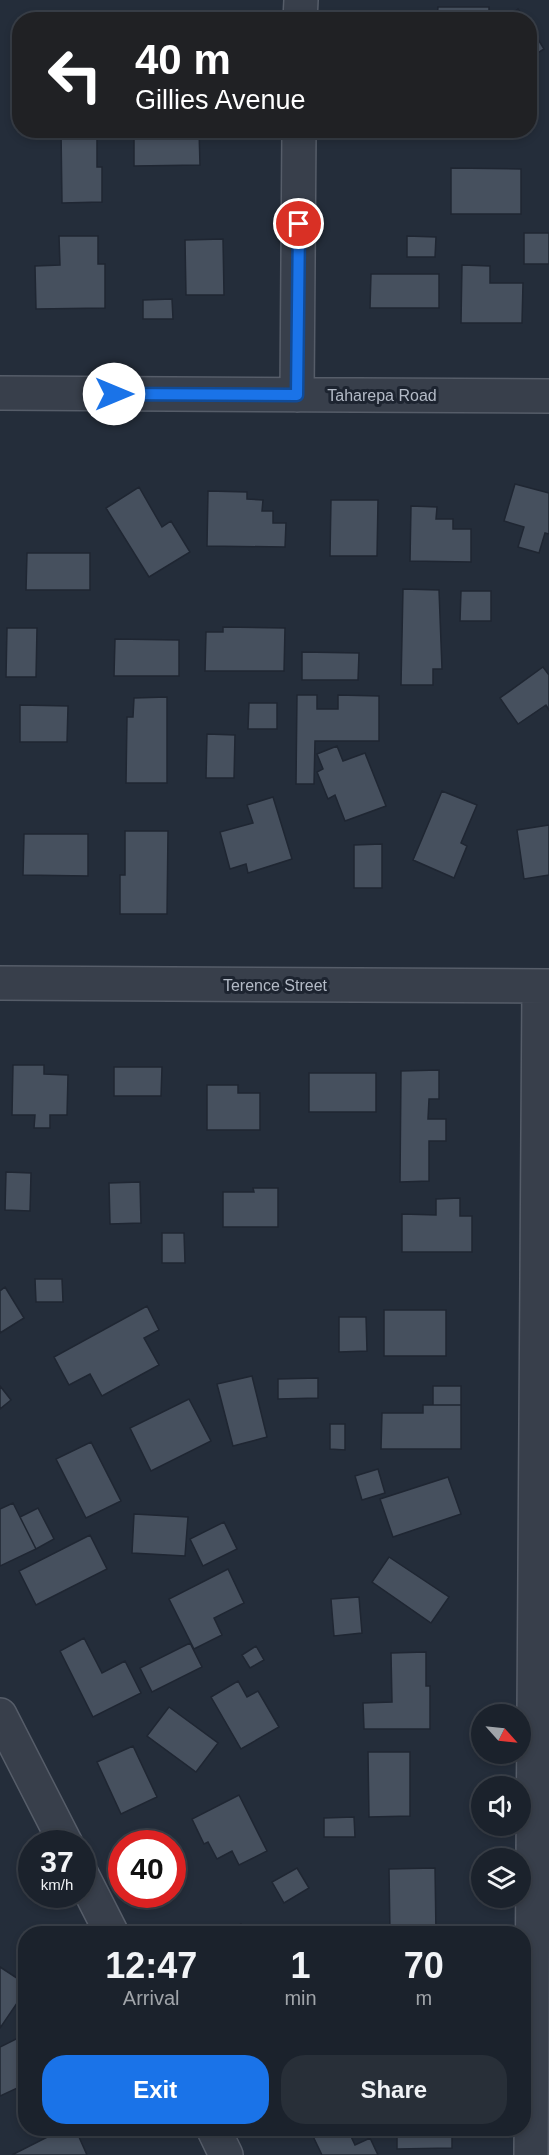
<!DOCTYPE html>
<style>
body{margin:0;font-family:Helvetica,sans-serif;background:#282f38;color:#f1f3f6;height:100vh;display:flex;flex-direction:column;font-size:22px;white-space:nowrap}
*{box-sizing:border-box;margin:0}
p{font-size:20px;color:#a0a4a9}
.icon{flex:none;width:33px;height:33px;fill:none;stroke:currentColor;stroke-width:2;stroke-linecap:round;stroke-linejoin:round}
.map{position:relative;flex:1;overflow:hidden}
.side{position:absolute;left:18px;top:1926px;width:513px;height:210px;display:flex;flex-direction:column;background:#1b222c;border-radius:24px;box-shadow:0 3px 9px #0003,0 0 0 2px #393f48}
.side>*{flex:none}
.guide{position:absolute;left:12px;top:12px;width:525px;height:126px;border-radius:24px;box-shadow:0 3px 9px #0003,0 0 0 2px #393f48;background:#202124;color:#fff;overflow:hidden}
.needle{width:39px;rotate:117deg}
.tools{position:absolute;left:471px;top:1704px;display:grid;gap:12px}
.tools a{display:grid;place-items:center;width:60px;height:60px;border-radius:50%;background:#1b222c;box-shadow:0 3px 9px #0003,0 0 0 2px #393f48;font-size:30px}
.speed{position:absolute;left:18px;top:1830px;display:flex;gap:12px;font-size:30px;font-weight:700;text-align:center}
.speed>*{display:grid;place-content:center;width:78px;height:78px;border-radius:50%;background:#1b222c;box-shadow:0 3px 9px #0003,0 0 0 2px #393f48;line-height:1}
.speed small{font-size:15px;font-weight:400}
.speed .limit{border:9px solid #d22;background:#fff;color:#111}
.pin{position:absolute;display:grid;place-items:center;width:51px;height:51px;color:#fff;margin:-26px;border:3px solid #fff;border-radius:50%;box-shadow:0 2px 6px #0007}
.me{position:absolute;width:66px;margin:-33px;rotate:90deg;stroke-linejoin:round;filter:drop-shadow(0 0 4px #0008)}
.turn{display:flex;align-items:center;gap:21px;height:126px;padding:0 24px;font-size:27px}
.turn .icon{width:78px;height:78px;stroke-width:2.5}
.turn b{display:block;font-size:42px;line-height:51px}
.eta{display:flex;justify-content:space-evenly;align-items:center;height:102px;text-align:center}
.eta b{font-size:36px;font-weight:700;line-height:42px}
.button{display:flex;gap:12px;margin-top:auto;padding:12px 24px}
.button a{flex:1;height:69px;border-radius:24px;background:#1a73e8;color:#fff;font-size:24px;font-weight:700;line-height:69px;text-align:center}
.button a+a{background:#282f38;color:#f1f3f6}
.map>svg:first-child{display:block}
.building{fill:#46505e;stroke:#1f2632;stroke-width:1.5}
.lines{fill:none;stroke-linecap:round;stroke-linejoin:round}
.minor-casing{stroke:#565d69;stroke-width:36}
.minor{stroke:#383f4b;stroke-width:33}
.route-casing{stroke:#114b97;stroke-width:15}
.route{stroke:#1a73e8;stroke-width:10}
.labels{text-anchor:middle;stroke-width:6;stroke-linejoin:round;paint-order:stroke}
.street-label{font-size:16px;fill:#b3bac6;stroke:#1d2430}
</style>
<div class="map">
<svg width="549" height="2155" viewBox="0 0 549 2155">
<rect width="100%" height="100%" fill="#242d3a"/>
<path class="building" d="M438,7H489V20H437Z
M518,9L525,20H502Z
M530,26L544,49L530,58Z
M61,130H97V167H102V202L62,203Z
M134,130H199L200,165L134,166Z
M451,168L521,169V214H451Z
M524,233H549V264H524Z
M59,236H98V264H105V308L36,309L35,266L60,265Z
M407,236L436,237L435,257H407Z
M223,239L224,295H186L185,240Z
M462,265L490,266V283H523L522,323H461Z
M371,274H439V308H370Z
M172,299L173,319H143V300Z
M515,484L549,493V534L545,533L539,553L518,547L524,527L504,521Z
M139,487L162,527L171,521L190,552L149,577L106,508Z
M208,491L247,492V499L263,500L262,511H273V523H286L285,547L207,546Z
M331,500H378L377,556H330Z
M411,506L437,507L436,519H453V529H471V562L410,561Z
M27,553H90V590H26Z
M403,589L439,590L442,669H433V685H401Z
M461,591H491V621H460Z
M223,627L285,628L284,671H205L206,632H223Z
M7,628H37L36,677H6Z
M115,639L179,640V676H114Z
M302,652L359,653L358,680H302Z
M543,667L549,675V710L546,705L518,724L500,698Z
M297,695H317V709H338V695L379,696V741H315L314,784H296Z
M167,697V783H126L127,717H133L134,698Z
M249,703H277V729H248Z
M20,705L68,706L67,742H20Z
M207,734L235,735L234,778H206Z
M337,746L343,761L365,753L386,806L345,821L335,795L328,799L317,772L323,769L317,754Z
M442,791L477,805L461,843L467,846L454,878L413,860Z
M273,797L292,859L248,873L246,864L230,869L220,832L253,823L247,805Z
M549,825V875L524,879L517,830Z
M125,831H168L167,914H120V875H125Z
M24,834H88V876L23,875Z
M382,844V888H354V845Z
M13,1065H44V1074L68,1075L67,1115H50V1128H34L35,1115H12Z
M114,1067H162L161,1096H114Z
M439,1070V1099H429L428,1119H446V1141H429V1181L400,1182L401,1071Z
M309,1073H376V1112H309Z
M207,1085H238V1093H260V1130H207Z
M6,1172L31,1173L30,1211L5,1210Z
M140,1182L141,1223L110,1224L109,1183Z
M253,1188H278V1227H223V1192H254Z
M460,1198V1216H472V1252H402V1214L436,1215V1199Z
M162,1233H184L185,1263H162Z
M35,1279H62L63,1302H36Z
M5,1287L24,1318L0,1333V1291Z
M147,1306L159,1330L144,1338L159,1365L102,1396L90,1374L69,1385L54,1357Z
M384,1310H446V1356H384Z
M339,1317H366L367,1351L339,1352Z
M252,1376L267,1437L233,1446L217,1384Z
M318,1378V1398L278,1399V1379Z
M0,1386L11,1400L0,1409Z
M433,1386H461V1405H433Z
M189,1399L211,1441L151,1471L130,1428Z
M423,1405H461V1449H381L382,1413H423Z
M330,1424H345V1450L330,1449Z
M91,1442L121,1501L86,1518L56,1459Z
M378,1469L385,1493L362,1500L355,1476Z
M448,1477L461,1514L393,1537L380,1499Z
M13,1503L36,1549L0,1566V1509Z
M38,1508L54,1539L36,1549L20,1517Z
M134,1514L188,1517L185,1556L132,1553Z
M224,1522L237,1549L203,1566L190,1539Z
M90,1535L107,1569L36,1605L19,1571Z
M389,1557L449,1597L431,1623L372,1582Z
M228,1569L244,1603L214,1618L222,1635L194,1649L169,1599Z
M359,1597L362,1633L334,1636L331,1599Z
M84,1638L102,1673L125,1661L141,1693L93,1717L60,1651Z
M190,1643L202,1667L152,1692L140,1668Z
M256,1646L264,1660L250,1668L242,1655Z
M426,1652V1686H430V1729H364L363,1703L392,1702L391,1653Z
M238,1681L247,1697L258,1691L279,1727L241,1749L211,1697Z
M169,1707L218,1743L196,1772L147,1736Z
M133,1746L157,1797L121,1814L97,1762Z
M368,1752H410V1816L369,1817Z
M239,1795L267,1851L239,1865L232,1851L217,1859L208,1842L204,1844L192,1819Z
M354,1817L355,1837H324V1818Z
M297,1868L309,1888L284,1903L272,1882Z
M435,1868L436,1934H390L389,1869Z
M241,1924L246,1934H223Z
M0,1967L26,1984V1990L0,2028Z
M26,2034V2084L0,2096V2047Z
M65,2128H75L87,2155H12Z
M309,2128H347L355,2145L370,2138L378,2155H322Z
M397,2128H452V2148L397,2149Z"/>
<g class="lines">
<defs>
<path id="minor" d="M300,20L301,0
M0,393L549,396
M297,395L299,130
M0,983L549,986
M0,1715L66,1844
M82,1875L112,1934
M213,2128L226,2155
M531,2155L539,987"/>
</defs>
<use href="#minor" class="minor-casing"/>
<use href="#minor" class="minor"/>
</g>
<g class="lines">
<defs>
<path id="route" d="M114,394L297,395L299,224"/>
</defs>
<use href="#route" class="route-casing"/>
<use href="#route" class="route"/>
</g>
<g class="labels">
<g class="street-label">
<text x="382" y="401">Taharepa Road</text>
<text x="275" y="991">Terence Street</text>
</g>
</g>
</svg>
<div class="tools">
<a><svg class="needle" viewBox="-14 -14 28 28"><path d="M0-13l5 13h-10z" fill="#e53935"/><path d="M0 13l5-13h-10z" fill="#a0a4a9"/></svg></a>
<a><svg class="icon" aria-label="sound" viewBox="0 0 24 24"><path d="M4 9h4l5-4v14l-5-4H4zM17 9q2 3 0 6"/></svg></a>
<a><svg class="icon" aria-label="layers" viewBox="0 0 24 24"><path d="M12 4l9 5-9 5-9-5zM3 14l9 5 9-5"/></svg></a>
</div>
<div class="speed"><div>37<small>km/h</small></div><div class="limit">40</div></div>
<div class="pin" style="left:299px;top:224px;background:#d93025"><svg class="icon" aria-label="arrive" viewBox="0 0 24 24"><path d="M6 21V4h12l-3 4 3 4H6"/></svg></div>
<svg class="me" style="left:114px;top:394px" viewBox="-20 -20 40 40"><circle r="19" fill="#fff"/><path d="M0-13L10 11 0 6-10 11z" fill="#1a73e8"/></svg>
<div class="guide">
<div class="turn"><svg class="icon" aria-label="left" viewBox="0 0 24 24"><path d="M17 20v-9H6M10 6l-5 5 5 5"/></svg><div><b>40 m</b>Gillies Avenue</div></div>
</div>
<section class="side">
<div class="eta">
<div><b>12:47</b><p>Arrival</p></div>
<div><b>1</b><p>min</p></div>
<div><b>70</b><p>m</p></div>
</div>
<div class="button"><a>Exit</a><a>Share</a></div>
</section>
</div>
